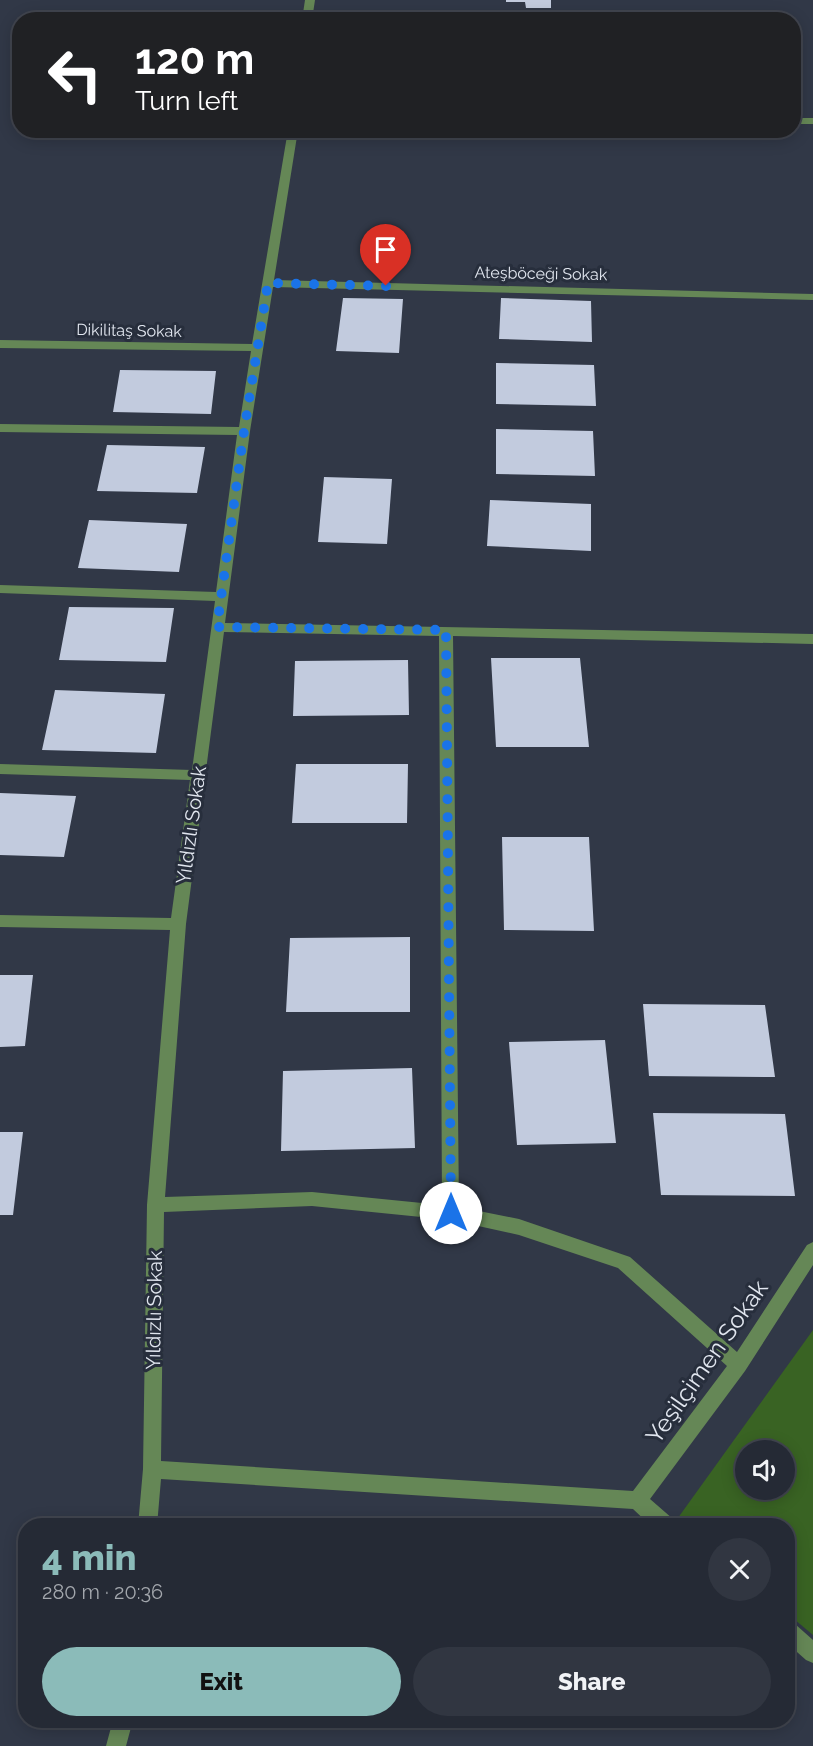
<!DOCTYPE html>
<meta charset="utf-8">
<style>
body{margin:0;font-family:Raleway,sans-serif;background:#313641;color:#f1f3f6;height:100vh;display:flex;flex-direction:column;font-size:22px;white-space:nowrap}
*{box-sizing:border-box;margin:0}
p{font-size:20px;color:#a3a7ad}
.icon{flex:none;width:33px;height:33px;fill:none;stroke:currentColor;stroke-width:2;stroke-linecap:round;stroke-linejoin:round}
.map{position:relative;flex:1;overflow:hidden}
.drawer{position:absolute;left:18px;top:1518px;width:777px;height:210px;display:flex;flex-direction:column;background:#252a35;border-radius:24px;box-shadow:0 3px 15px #0003,0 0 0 2px #424650}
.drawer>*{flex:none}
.guide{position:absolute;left:12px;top:12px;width:789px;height:126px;border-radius:24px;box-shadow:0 3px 15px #0003,0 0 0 2px #424650;background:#202124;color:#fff;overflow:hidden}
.controls{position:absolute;left:735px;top:1440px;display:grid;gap:12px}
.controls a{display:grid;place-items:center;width:60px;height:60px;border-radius:50%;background:#252a35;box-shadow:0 3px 15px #0003,0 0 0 2px #424650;font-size:30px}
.pin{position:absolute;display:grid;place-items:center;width:51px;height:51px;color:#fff;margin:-62px -26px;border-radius:50% 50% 50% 0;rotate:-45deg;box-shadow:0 0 6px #0007}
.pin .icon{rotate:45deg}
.me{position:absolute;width:66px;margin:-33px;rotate:0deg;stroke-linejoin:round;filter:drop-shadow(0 0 4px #0008)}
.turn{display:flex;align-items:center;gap:21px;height:126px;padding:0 24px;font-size:27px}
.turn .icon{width:78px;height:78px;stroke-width:2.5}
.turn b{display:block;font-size:42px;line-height:51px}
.round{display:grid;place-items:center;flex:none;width:63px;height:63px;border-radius:32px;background:#313641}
.headline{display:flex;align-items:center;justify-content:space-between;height:102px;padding:0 24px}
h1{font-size:36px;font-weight:800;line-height:45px;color:#8bbbb9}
.primary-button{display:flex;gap:12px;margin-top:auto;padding:12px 24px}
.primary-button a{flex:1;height:69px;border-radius:36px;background:#8bbbb9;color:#111;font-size:24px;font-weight:800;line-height:69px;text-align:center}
.primary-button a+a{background:#313641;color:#f1f3f6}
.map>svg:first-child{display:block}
.green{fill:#396323;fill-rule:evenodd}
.building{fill:#c2cbde}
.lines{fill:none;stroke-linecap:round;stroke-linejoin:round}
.minor{fill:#658756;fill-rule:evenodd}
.route{stroke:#1a73e8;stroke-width:10;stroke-dasharray:0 18}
.labels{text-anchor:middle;stroke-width:6;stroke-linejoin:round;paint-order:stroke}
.far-street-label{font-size:16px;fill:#e1e6ef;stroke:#272e3c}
.street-label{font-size:20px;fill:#e1e6ef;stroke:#272e3c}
.near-street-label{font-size:24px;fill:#e1e6ef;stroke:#272e3c}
</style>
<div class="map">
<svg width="813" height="1746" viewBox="0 0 813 1746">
<rect width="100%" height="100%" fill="#313847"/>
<path class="green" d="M813,1330V1635L788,1614V1526H679L675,1522ZM746,1450H784V1490H746Z"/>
<path class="building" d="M506,0H551V8H526L525,2H506Z
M646,14H666L667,20H647Z
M343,298L403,299L399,353L336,351Z
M501,298L591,301L592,342L499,339Z
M496,363L594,365L596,406L496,404Z
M120,370L216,371L211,414L113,412Z
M496,429L593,431L595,476L496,474Z
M107,445L205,447L197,493L97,491Z
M324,477L392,479L387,544L318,542Z
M490,500L591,504V551L487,546Z
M89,520L187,524L179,572L78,568Z
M69,607L174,608L166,662L59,660Z
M491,658H580L589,747H496Z
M408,660L409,715L293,716L295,661Z
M55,690L165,694L156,753L42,750Z
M296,764H408L407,823H292Z
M0,793L76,796L64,857L0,855Z
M502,837H589L594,931L504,930Z
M410,937V1012H286L290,938Z
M0,975H33L25,1046L0,1047Z
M643,1004L765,1005L775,1077L649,1076Z
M605,1040L616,1143L517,1145L509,1042Z
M412,1068L415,1148L281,1151L283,1071Z
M653,1113L785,1114L795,1196L661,1195Z
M0,1132H23L13,1215H0Z"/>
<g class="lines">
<path class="minor" d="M305,0H315L312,20H302Z
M794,118H813V124H794Z
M288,130H298L274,280L813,294V300L273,287L250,431L225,623L813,634V644L453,636L459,1207L519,1219L630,1257L737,1352L807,1245L813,1242V1265L745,1371L650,1499L673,1519L675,1526H651L633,1509L161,1479L157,1526H138L143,1469L147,1205L170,930L0,927V915L171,918L190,780L0,774V764L192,770L215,601L0,593V585L216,592L237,435L0,432V424L239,427L251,351L0,348V340L252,344ZM224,632L439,636L442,1205L312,1192L165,1197L186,924ZM312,1206L451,1220L519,1235L618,1268L727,1366L633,1491L161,1461L164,1212Z
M788,1621L795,1624L813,1640V1663L806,1660L788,1644Z
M113,1720H133L126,1746H106Z"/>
</g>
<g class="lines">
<path class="route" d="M386,286L268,283L244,431L217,627L446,630L451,1213"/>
</g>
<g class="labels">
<g class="far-street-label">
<text transform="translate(541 273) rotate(1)" y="6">Ateşböceği Sokak</text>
<text transform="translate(129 330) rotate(1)" y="6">Dikilitaş Sokak</text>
</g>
<g class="street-label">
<text transform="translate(191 825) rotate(-82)" y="7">Yıldızlı Sokak</text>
<text transform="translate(154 1310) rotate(-89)" y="7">Yıldızlı Sokak</text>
</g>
<g class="near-street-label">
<text transform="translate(707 1362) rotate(-55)" y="8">Yeşilçimen Sokak</text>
</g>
</g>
</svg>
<div class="controls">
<a><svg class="icon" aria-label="sound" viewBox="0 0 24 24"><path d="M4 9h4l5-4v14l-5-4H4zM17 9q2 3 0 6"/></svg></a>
</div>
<div class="pin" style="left:386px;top:286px;background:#d93025"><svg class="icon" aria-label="arrive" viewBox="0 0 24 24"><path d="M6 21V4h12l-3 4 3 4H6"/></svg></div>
<svg class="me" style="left:451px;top:1213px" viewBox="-20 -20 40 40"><circle r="19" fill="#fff"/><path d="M0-13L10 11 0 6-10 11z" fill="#1a73e8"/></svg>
<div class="guide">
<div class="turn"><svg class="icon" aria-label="left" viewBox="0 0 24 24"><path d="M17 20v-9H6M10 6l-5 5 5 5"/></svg><div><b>120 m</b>Turn left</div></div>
</div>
<section class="drawer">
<div class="headline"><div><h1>4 min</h1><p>280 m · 20:36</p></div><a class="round"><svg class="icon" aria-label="close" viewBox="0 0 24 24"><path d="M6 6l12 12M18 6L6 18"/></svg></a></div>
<div class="primary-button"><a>Exit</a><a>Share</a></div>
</section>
</div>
